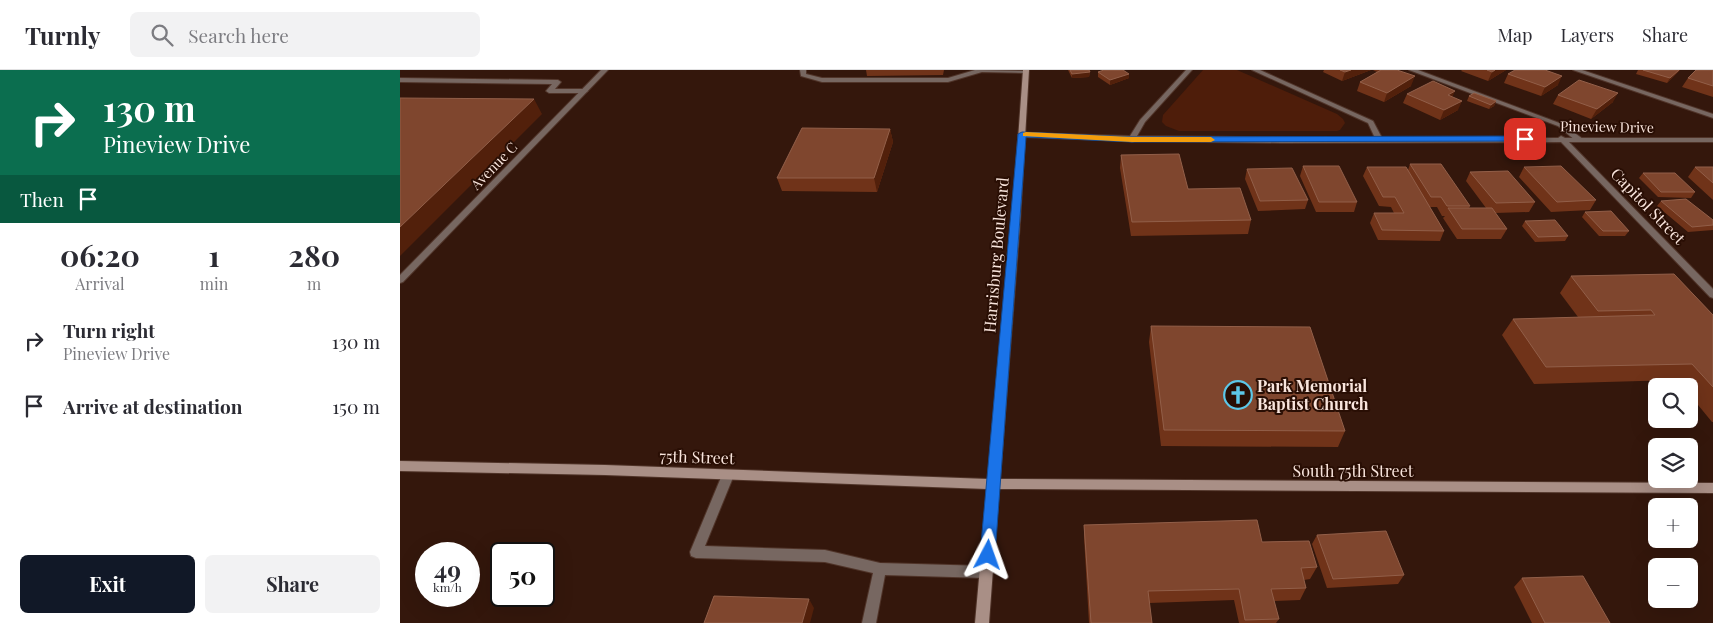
<!DOCTYPE html>
<meta charset="utf-8">
<style>
body{margin:0;font-family:"Playfair Display",serif;background:#f2f2f3;color:#2b2b33;height:100vh;display:flex;flex-direction:column;font-size:19px;white-space:nowrap}
*{box-sizing:border-box;margin:0}
p{font-size:16px;color:#7c7c81}
.icon{flex:none;width:28px;height:28px;fill:none;stroke:currentColor;stroke-width:2;stroke-linecap:round;stroke-linejoin:round}
.map{position:relative;flex:1;overflow:hidden}
.sheet{display:flex;flex-direction:column;background:#fff;width:400px}
.sheet>*{flex:none}
.guide{background:#0b6e4f;color:#fff;overflow:hidden}
.tools{position:absolute;left:1248px;top:308px;display:grid;gap:10px}
.tools a{display:grid;place-items:center;width:50px;height:50px;border-radius:8px;background:#fff;box-shadow:0 5px 20px #0002;font-size:25px}
.speed{position:absolute;left:15px;top:472px;display:flex;gap:10px;font-size:25px;font-weight:700;text-align:center}
.speed>*{display:grid;place-content:center;width:65px;height:65px;border-radius:50%;background:#fff;box-shadow:0 5px 20px #0002;line-height:1}
.speed small{font-size:12px;font-weight:400}
.speed .limit{border:2px solid #111;border-radius:8px;background:#fff;color:#111}
.pin{position:absolute;display:grid;place-items:center;width:42px;height:42px;color:#fff;margin:-21px;border-radius:10px;box-shadow:0 2px 8px #0006}
.me{position:absolute;width:55px;margin:-28px;rotate:4deg;stroke-linejoin:round;filter:drop-shadow(0 0 4px #0008)}
.turn{display:flex;align-items:center;gap:18px;height:105px;padding:0 20px;font-size:22px}
.turn .icon{width:65px;height:65px;stroke-width:2.5}
.turn b{display:block;font-size:35px;line-height:42px}
.then{display:flex;align-items:center;height:48px;padding:0 20px;background:#0003;gap:10px;font-size:19px}
.eta{display:flex;justify-content:space-evenly;align-items:center;height:85px;text-align:center}
.eta b{font-size:30px;font-weight:700;line-height:35px}
.action{display:flex;gap:10px;margin-top:auto;padding:10px 20px}
.action a{flex:1;height:58px;border-radius:8px;background:#111827;color:#fff;font-size:20px;font-weight:700;line-height:58px;text-align:center}
.action a+a{background:#f2f2f3;color:#2b2b33}
ul{padding:0;list-style:none}
li{display:flex;align-items:center;gap:15px;height:65px;padding:0 20px}
li div{flex:1}
li b{display:block;font-size:19px}
li em{font-style:normal}
header{display:flex;align-items:center;gap:30px;box-sizing:border-box;height:70px;padding:0 25px;background:#fff;border-bottom:1px solid #e1e1e2}
header strong{font-size:24px}
nav{display:flex;gap:28px;margin-inline-start:auto;font-size:18px}
.search{width:350px;height:45px;background:#f2f2f3;display:flex;align-items:center;gap:12px;box-sizing:border-box;padding:0 18px;border-radius:8px;color:#7c7c81;font-size:19px}
main{display:flex;flex:1;min-height:0}
.map>svg:first-child{display:block}
.green{fill:#4e1d0a}
.lines{fill:none;stroke-linecap:round;stroke-linejoin:round}
.service-casing{stroke:#503429;stroke-width:2}
.minor-casing{stroke:#503429;stroke-width:2}
.secondary-casing{stroke:#503429;stroke-width:2}
.service{fill:#776761;fill-rule:evenodd}
.minor{fill:#776761;fill-rule:evenodd}
.secondary{fill:#a98f86;fill-rule:evenodd}
.wall{fill:#703319}
.shaded-wall{fill:#52200b}
.building{fill:#7f462e;stroke:#925f49}
.route{fill:#1a73e8;stroke:#114b97}
.slow{fill:#f59e0b}
.labels{text-anchor:middle;stroke-width:4;stroke-linejoin:round;paint-order:stroke}
.far-street-label{font-size:14px;fill:#f9e5dd;stroke:#290e04}
.street-label{font-size:16px;fill:#f9e5dd;stroke:#290e04}
.poi-label{font-size:16px;font-weight:bold;fill:#f9e5dd;stroke:#290e04;text-anchor:start}
</style>
<header>
<strong>Turnly</strong>
<div class="search"><svg class="icon" aria-label="search" viewBox="0 0 24 24"><circle cx="10" cy="10" r="6"/><path d="M15 15l6 6"/></svg>Search here</div>
<nav><a>Map</a><a>Layers</a><a>Share</a></nav>
</header>
<main>
<section class="sheet">
<div class="guide">
<div class="turn"><svg class="icon" aria-label="right" viewBox="0 0 24 24"><path d="M7 20v-9h11M14 6l5 5-5 5"/></svg><div><b>130 m</b>Pineview Drive</div></div>
<div class="then">Then<svg class="icon" aria-label="arrive" viewBox="0 0 24 24"><path d="M6 21V4h12l-3 4 3 4H6"/></svg></div>
</div>
<div class="eta">
<div><b>06:20</b><p>Arrival</p></div>
<div><b>1</b><p>min</p></div>
<div><b>280</b><p>m</p></div>
</div>
<ul>
<li><svg class="icon" aria-label="right" viewBox="0 0 24 24"><path d="M7 20v-9h11M14 6l5 5-5 5"/></svg><div><b>Turn right</b><p>Pineview Drive</p></div><em>130 m</em></li>
<li><svg class="icon" aria-label="arrive" viewBox="0 0 24 24"><path d="M6 21V4h12l-3 4 3 4H6"/></svg><div><b>Arrive at destination</b></div><em>150 m</em></li>
</ul>
<div class="action"><a>Exit</a><a>Share</a></div>
</section>
<div class="map">
<svg width="1313" height="553" viewBox="0 0 1313 553">
<rect width="100%" height="100%" fill="#34170c"/>
<path class="green" d="M803,0H837L937,44L943,49L945,53L940,60L937,61H779L766,56L762,52L763,45Z"/>
<g class="lines">
<defs>
<path id="service" d="M400,0H406V4L422,8H548L575,0L629,1L626,3L582,2L548,12H422L401,6Z
M1009,0H1018L1162,54L1183,69L1176,71L1158,56Z
M0,8L158,10L161,12L155,19H185L188,21L185,23H149L146,21L152,14L0,12Z
M328,400L332,402L334,405L305,476L425,480L480,493L586,496L591,498L593,502L591,506L586,508L485,505L476,553H462L473,503L425,492L296,488L291,486L290,482L322,405L324,402Z"/>
<path id="minor" d="M201,0H208L3,212L0,213V205Z
M786,0H792L745,52L737,66L975,68L968,53L852,0H860L973,51L982,68H1158L1161,66L1165,68H1313V72H1169L1313,219V228L1310,227L1161,72L881,73L735,71L732,72L729,71L622,67L618,65L622,63L730,66L740,50Z
M1173,0H1182L1313,44V48Z"/>
<path id="secondary" d="M623,0H629L620,153L600,409L1313,413V423L599,419L589,553H575L587,419L205,405L0,401V391L205,395L588,409L612,153Z"/>
</defs>
<use href="#service" class="service-casing"/>
<use href="#minor" class="minor-casing"/>
<use href="#secondary" class="secondary-casing"/>
<use href="#service" class="service"/>
<use href="#minor" class="minor"/>
<use href="#secondary" class="secondary"/>
</g>
<path class="wall" d="M466,0H544L543,5L467,6Z
M668,0H689L690,2L689,7L672,8Z
M924,0H971L942,11L923,2Z
M973,0H997L1011,16L984,32L957,21L960,12L977,2Z
M1062,0H1106L1088,11L1061,1Z
M1238,0H1280L1267,13L1236,4Z
M1313,0V27L1282,17L1288,8Z
M698,2L729,8L710,15L698,7Z
M1108,4L1158,15L1141,26L1104,13Z
M1007,24L1058,40L1040,50L1003,33Z
M1158,25L1213,32L1191,49L1153,34Z
M1069,26L1096,31L1094,36L1089,39L1067,31Z
M490,59L493,72L477,122L382,121L377,108Z
M721,85L851,150L848,164L731,166L720,98Z
M1010,94L1070,136L1069,138H1086L1066,111L1070,102L1135,132L1129,142L1095,143L1107,159L1101,169H1057L1043,148L1045,146H1042L1037,137H1030L1044,161L1040,171L978,170L970,153L974,143H994L991,137L979,136L963,106L967,97L1008,100Z
M903,96L957,132L954,142H916L900,106Z
M1124,97L1196,130L1190,140L1151,142L1119,107Z
M1295,97H1313V130L1288,107Z
M847,99L908,130L905,139L858,141L845,109Z
M1243,103L1295,122L1291,128L1258,127L1239,108Z
M1261,131L1313,150V160L1288,162L1257,136Z
M1185,142L1229,161L1225,166H1199L1182,147Z
M1125,151L1168,166L1165,171L1135,172L1122,156Z
M1171,206L1313,245V352H1312L1289,324V316H1282L1277,310L1134,314L1102,265L1113,249L1178,247L1160,223Z
M751,256L945,361L938,377L761,376L749,272Z
M684,455L862,472L917,497L910,509L904,510L906,518L900,530L874,531L879,549L876,553H839L834,530L749,533L752,553H689L684,467Z
M917,465L1004,505L998,514L927,518L912,474Z
M1122,508L1210,553H1132L1114,517Z"/>
<path class="shaded-wall" d="M951,0H971L942,11L945,2Z
M1095,0H1106L1088,11L1092,2Z
M1279,0H1280L1267,13L1270,8Z
M690,2L689,7L672,8V4Z
M729,4V8L710,15V10Z
M1015,6L1011,16L984,32L987,23Z
M1162,6L1158,15L1141,26L1145,17Z
M1055,21L1051,30L1048,25Z
M1218,23L1213,32L1191,49L1197,39Z
M134,29L142,44L0,186V157Z
M1062,31L1058,40L1040,50L1044,40Z
M1096,31L1094,36L1089,39L1091,35Z
M490,59L493,72L477,122L474,108Z
M409,529L414,538L410,553H402Z"/>
<path class="building" d="M670,0H689L690,2L672,4Z
M704,0H723L729,4L710,10L698,2Z
M940,0H951L945,2Z
M981,0H997L1015,6L987,23L960,12Z
M1087,0H1095L1092,2Z
M1115,0H1145L1162,6L1145,17L1108,4Z
M1243,0H1279L1270,8Z
M1296,0H1313V16L1288,8Z
M1179,10L1218,23L1197,39L1158,25Z
M1033,11L1055,21L1048,25L1062,31L1044,40L1007,24Z
M1074,23L1096,31L1091,35L1069,26Z
M0,28L134,29L0,157Z
M402,58L490,59L474,108H377Z
M779,84L788,119L840,118L851,150L732,152L721,85Z
M1010,94H1041L1070,136H1047L1041,127H1031Z
M903,96H939L957,132H919Z
M1161,96L1196,130L1157,132L1124,97Z
M967,97H1006L1044,161L982,160L974,143H1004L995,127H983Z
M1295,97H1313V113Z
M892,98L908,130L860,131L847,99Z
M1108,101L1135,132L1096,133L1070,102Z
M1243,103H1275L1295,122H1261Z
M1286,129L1313,150V155L1292,157L1261,131Z
M1048,138H1092L1107,159H1062Z
M1211,141L1229,161H1203L1185,142Z
M1155,150L1168,166L1138,167L1125,151Z
M1274,204L1313,245V317L1292,294L1146,297L1113,249L1255,245L1251,240L1198,241L1171,206Z
M751,256L910,257L945,361L764,360Z
M857,450L862,472L909,471L917,497L901,498L906,518L871,519L879,549L845,550L839,519L748,521L752,553H691L684,455Z
M986,461L1004,505L933,509L917,465Z
M1183,506L1210,553H1145L1122,508Z
M314,526L409,529L402,553H304Z"/>
<path class="route" d="M622,62L732,67L1125,66L1129,69L1125,71L732,72L626,67L595,485L593,490L588,492L582,490L580,485L618,64Z"/>
<path class="slow" d="M626,62L732,67H811L815,70L811,72H732L623,66V63Z"/>
<defs>
<symbol id="church-ring" viewBox="-11 -11 22 22"><circle r="9.5" fill="#290e04" stroke="#5cc7e8" stroke-width="1.5"/><path d="M-1.2-6h2.4v3.5h3.3v2.4h-3.3V6h-2.4V-.1h-3.3v-2.4h3.3Z" fill="#5cc7e8"/></symbol>
</defs>
<g fill-rule="evenodd">
<use href="#church-ring" x="822" y="309" width="32" height="32"/>
</g>
<g class="labels">
<g class="far-street-label">
<text transform="translate(1207 57) rotate(1)" y="5">Pineview Drive</text>
<text transform="translate(94 96) rotate(-46)" y="5">Avenue C</text>
</g>
<g class="street-label">
<text transform="translate(1248 136) rotate(46)" y="6">Capitol Street</text>
<text transform="translate(596 185) rotate(-85)" y="6">Harrisburg Boulevard</text>
<text transform="translate(297 387) rotate(2)" y="6">75th Street</text>
<text x="953" y="407">South 75th Street</text>
</g>
<g class="poi-label">
<text x="857" y="322">Park Memorial<tspan x="857" dy="18">Baptist Church</tspan></text>
</g>
</g>
</svg>
<div class="tools">
<a><svg class="icon" aria-label="search" viewBox="0 0 24 24"><circle cx="10" cy="10" r="6"/><path d="M15 15l6 6"/></svg></a>
<a><svg class="icon" aria-label="layers" viewBox="0 0 24 24"><path d="M12 4l9 5-9 5-9-5zM3 14l9 5 9-5"/></svg></a>
<a>+</a>
<a>−</a>
</div>
<div class="speed"><div>49<small>km/h</small></div><div class="limit">50</div></div>
<div class="pin" style="left:1125px;top:69px;background:#d93025"><svg class="icon" aria-label="arrive" viewBox="0 0 24 24"><path d="M6 21V4h12l-3 4 3 4H6"/></svg></div>
<svg class="me" style="left:588px;top:485px" viewBox="-20 -20 40 40"><path d="M0-17L14 15 0 8-14 15z" fill="#1a73e8" stroke="#fff" stroke-width="4"/></svg>
</div>
</main>
